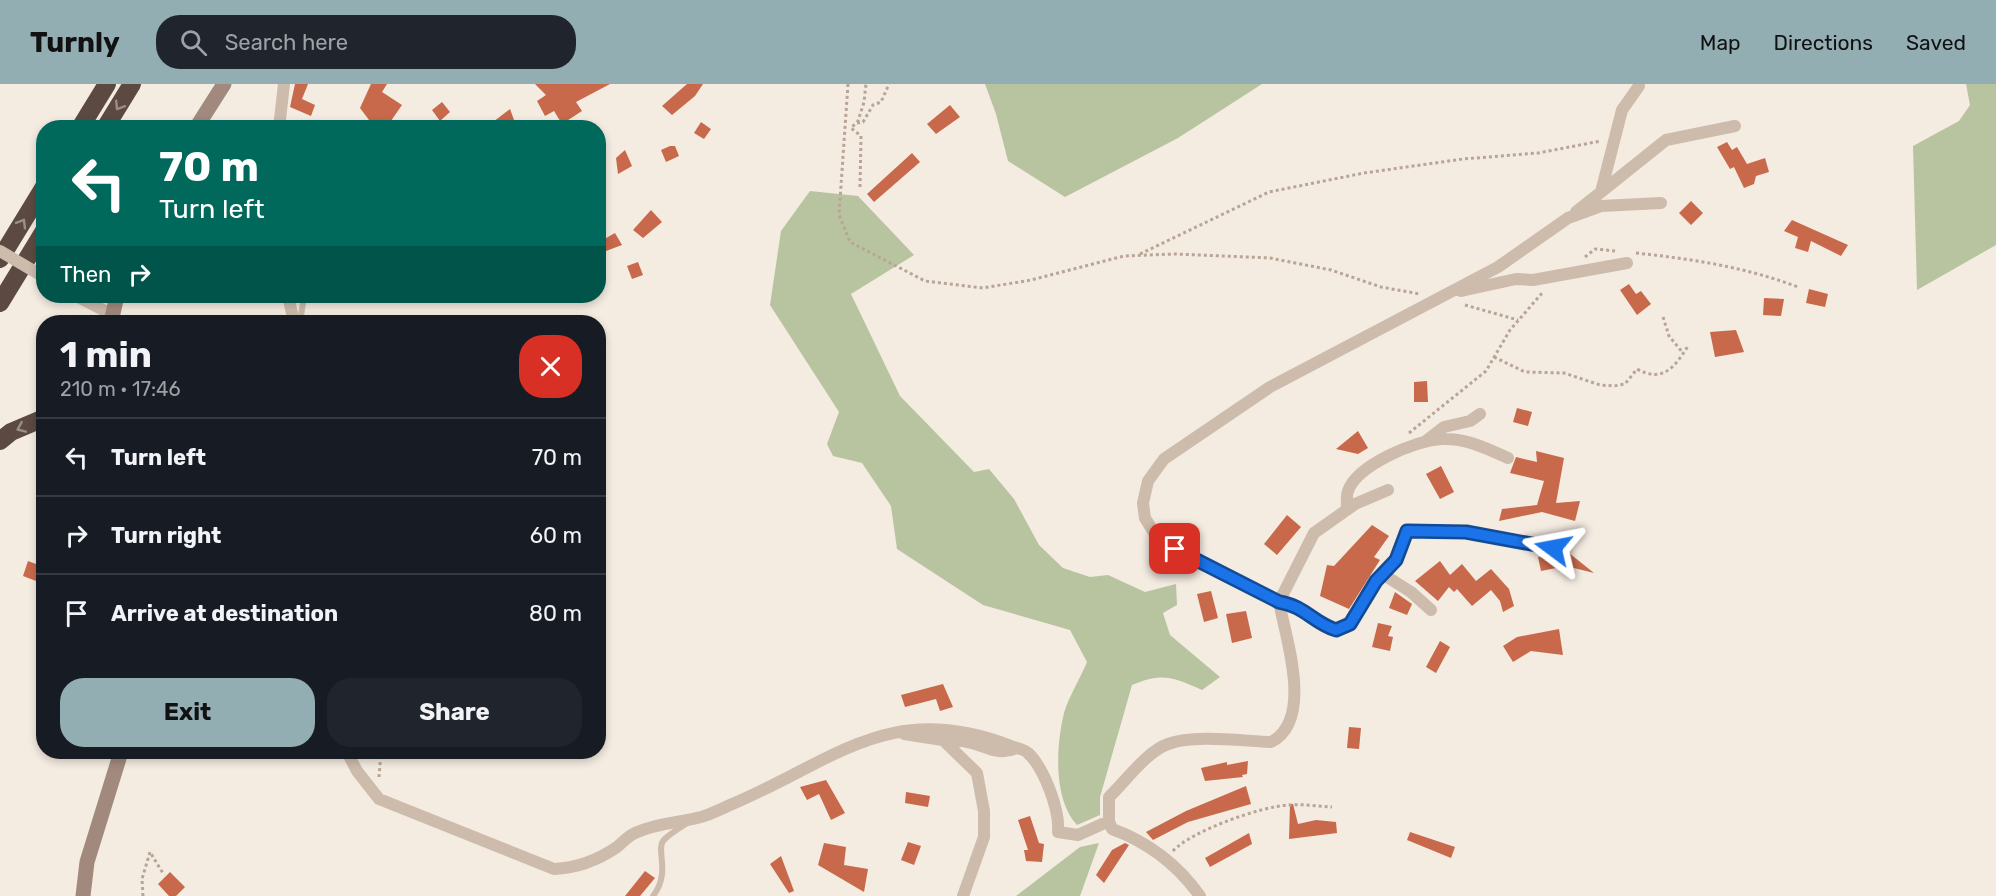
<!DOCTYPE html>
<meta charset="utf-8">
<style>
body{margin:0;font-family:Rubik,sans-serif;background:#20242c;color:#f1f3f6;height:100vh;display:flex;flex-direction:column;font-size:22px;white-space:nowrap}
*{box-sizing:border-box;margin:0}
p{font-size:20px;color:#9ea1a6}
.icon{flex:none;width:33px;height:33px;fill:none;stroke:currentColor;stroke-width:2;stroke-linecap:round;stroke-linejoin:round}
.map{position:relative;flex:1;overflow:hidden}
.panel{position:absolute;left:36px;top:231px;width:570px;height:444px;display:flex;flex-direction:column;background:#171b24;border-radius:24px;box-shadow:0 3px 9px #0003}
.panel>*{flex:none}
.banner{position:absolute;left:36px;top:36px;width:570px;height:183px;border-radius:24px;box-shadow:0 3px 9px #0003;background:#00695c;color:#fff;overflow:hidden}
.pin{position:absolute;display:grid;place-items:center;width:51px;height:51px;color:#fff;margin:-26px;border-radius:12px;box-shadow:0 3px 9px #0006}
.me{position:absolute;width:66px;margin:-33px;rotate:283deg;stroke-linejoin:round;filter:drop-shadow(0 0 4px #0008)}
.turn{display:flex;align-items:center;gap:21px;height:126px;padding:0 24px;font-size:27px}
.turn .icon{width:78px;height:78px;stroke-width:2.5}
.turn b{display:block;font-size:42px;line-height:51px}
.then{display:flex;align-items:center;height:57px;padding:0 24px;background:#0003;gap:12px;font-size:22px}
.round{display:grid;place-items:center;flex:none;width:63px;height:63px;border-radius:24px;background:#20242c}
.overview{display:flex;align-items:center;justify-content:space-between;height:102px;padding:0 24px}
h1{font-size:36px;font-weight:700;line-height:45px}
.button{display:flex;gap:12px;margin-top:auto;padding:12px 24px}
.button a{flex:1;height:69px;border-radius:24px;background:#92aeb2;color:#111;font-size:24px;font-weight:700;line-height:69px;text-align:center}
.button a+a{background:#20242c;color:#f1f3f6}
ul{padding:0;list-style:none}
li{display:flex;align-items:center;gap:18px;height:78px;padding:0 24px;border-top:2px solid #363941}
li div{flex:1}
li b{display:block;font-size:22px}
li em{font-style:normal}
header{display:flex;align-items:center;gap:36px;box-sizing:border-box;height:84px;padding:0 30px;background:#92aeb2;color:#111}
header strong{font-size:28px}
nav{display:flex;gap:33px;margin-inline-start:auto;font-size:21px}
.search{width:420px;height:54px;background:#20242c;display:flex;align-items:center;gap:15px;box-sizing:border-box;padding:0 21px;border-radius:24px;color:#9ea1a6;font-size:22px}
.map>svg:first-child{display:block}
.green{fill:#b8c4a0}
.building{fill:#c8694b}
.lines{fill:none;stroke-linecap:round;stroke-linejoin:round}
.path{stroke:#b9a596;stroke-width:3;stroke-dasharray:3 3;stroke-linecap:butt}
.service{stroke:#cdbbac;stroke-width:6}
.minor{stroke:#cdbbac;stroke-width:12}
.secondary{stroke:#a18a7d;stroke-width:15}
.motorway{stroke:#5c4a42;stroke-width:18}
.minor-bridge{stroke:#cdbbac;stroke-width:12}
.oneway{stroke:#9c8e87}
.route-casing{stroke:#114b97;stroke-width:15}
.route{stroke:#1a73e8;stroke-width:10}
</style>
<header>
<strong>Turnly</strong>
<div class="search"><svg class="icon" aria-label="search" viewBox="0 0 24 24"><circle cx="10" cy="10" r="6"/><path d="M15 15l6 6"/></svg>Search here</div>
<nav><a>Map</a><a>Directions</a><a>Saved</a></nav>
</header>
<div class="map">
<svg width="1996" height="812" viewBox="0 0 1996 812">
<rect width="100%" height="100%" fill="#f4ebe1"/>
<path class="green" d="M985,0H1262L1178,54L1065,113L1008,77L996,30Z
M1966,0H1996V161L1917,206L1913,62L1959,37L1970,21Z
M810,107L858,112L914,171L851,210L900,312L974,388L989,385L1014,415L1039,461L1063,484L1090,493L1108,491L1145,508L1176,500L1177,521L1163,529L1170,551L1220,593L1202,606C1174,593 1162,588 1132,601L1100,713V731L1077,741C1053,715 1056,662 1064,629C1069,612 1080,595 1087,578L1070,546L983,521L897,465L891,422L862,379L833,372L827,360L839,328L770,221L781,147Z
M1099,759L1080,812H1016L1080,763Z"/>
<path class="building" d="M295,0H308L302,15L315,21L311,32L290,23Z
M371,0H387L382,8L402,21L386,44H375L360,24Z
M535,0H610L576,18L582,27L562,40L554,27L545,32L537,17L546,11Z
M687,0H703L695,12L672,31L662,22Z
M442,18L450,28L440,37L432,26Z
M950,21L960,33L936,50L927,40Z
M510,25L517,44H485Z
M701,38L711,45L704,55L694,49Z
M1727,58L1732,66L1737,63L1747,80L1765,74L1769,88L1756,92L1754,100L1744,104L1734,83L1730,85L1717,63Z
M670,62H675L679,72L666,78L661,66Z
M625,66L632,82L618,90L616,74Z
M912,69L920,78L874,118L867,110Z
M1691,117L1703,129L1691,141L1679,129Z
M651,126L662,138L643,154L633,146Z
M1792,136L1848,161L1841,172L1811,157L1808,168L1795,164L1798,153L1784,147Z
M615,149L622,161L606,167L601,157Z
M638,178L643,191L632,195L627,182Z
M1629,200L1636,210L1641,207L1651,220L1637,231L1620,206Z
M1809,205L1828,210L1825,223L1806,219Z
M1764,214L1784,215L1781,232L1763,231Z
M1736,246L1744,268L1715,273L1710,248Z
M1427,297L1428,318H1414V298Z
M1517,324L1532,328L1528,342L1513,338Z
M1358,347L1368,364L1358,370L1336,365Z
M1536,367L1564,374L1556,419L1580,417L1575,437L1542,428L1499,437L1502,425L1537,421L1544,397L1510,389L1516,373L1537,378Z
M1441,382L1454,408L1440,415L1426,390Z
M1287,431L1301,443L1277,471L1264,460Z
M1372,441L1389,452L1374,473L1380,476L1349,525L1320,512L1327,481L1334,482Z
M1569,469L1594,489L1566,482L1541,487L1538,473Z
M28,477L44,483V500L23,492Z
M1440,477L1450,491L1462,480L1476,497L1491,485L1509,505L1514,522L1503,528L1500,517L1491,506L1472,522L1457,505L1454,508L1449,503L1438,517L1415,497Z
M1211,507L1218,534L1204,538L1197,510Z
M1395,508L1412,520L1407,531L1389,524Z
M1246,527L1252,554L1232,559L1226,530Z
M1378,539L1392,542L1388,552L1393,553L1390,567L1372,563Z
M1559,545L1563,571L1531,567L1513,578L1503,562L1517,553Z
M1440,557L1450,563L1436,589L1426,583Z
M943,600L953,623L940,627L936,615L905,623L901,611Z
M1349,643L1361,644L1359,665L1347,664Z
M1248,677L1247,690L1242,691L1243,693L1205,697L1201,684L1227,678V681Z
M826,696L845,729L831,736L819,710L807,716L800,703Z
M1246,702L1251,720L1188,738L1153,756L1146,748L1186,727Z
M906,708L930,712L928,723L905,719Z
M1290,720H1293L1298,740L1316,736L1336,738L1337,749L1289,755Z
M1030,732L1039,759L1044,760L1042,778L1026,777L1024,766H1028L1018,736Z
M1410,748L1455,763L1451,774L1407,756Z
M1249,749L1252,760L1210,783L1205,774Z
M908,758L921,762L914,781L901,776Z
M824,759L846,763L844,781L868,785L864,808L818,781Z
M1125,759L1129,761L1104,799L1096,791L1112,766Z
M781,772L794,807L789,809L770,780Z
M645,787L655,794L640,812H625Z
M170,788L185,803L176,812H169L158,800Z"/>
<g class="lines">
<path class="path" d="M848,0L839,131L850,158L925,197L983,204L1031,196L1124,172L1174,170L1270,174L1331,186L1381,203L1420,210
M857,39L863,38L873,21L881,18L889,0
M860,103L861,52L851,44L858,37L864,18L866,0
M1636,169C1692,175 1745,183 1798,203
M1140,170L1269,108L1364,89L1463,75L1538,69L1601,57
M1585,173L1595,165L1615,167
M1465,221L1518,236
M1663,233L1669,252L1683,269
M1494,273L1525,288L1564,289L1600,301L1614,302L1625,300L1637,285C1663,299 1674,284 1688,262
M1409,349L1486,287L1510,246L1543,208
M379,693L381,668
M1173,767C1191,747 1262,722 1289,721C1303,720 1318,722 1332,723
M143,812L142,795L150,768L164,791"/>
<path class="service" d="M300,238L304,212
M653,812C671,789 656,767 663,757C669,750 680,744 687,739"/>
<path class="minor" d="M279,44L284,0
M1601,108L1622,26L1639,2
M1576,128L1666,56L1735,42
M1461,207L1516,195L1533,196L1627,179
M76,212L111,230
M288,212L294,238
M1426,357L1444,343L1470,337L1480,330
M1388,406L1355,420L1314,449L1279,518L1175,465L1153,447L1145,434L1143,419L1148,397L1164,375L1270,303L1498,183L1568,134L1601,122L1661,119
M1347,426C1347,420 1346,412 1348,407C1357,381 1416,356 1442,355C1466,354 1486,364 1508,374
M1384,491L1411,508L1431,526
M904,650L943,656L977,689L984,727V753L963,812
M943,656C951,657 960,656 967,658C986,661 997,673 1017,664
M347,668L357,687L379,715L554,785C578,784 598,776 617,763C623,758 628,752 635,749C657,739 678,739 701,733C711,730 721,725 730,721C835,677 889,615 1011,662C1016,664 1024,665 1028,669C1044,684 1060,726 1058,748L1078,751L1109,737V713C1126,697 1146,668 1168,660C1195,650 1242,657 1271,658C1314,636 1286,555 1279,518C1305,522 1312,538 1336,546L1350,540L1376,497L1396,476L1407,447L1466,448L1553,463
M1109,737L1112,745C1148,758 1177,780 1200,812"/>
<path class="secondary" d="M196,44L224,0
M111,238L117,212
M83,812L87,778L121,668"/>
<path class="motorway" d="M80,44L107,0
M105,44L132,0
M0,175L44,103
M0,219L44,147
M0,357L11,348L44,334"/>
<path class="minor-bridge" d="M0,167L44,193"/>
</g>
<defs><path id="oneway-chevron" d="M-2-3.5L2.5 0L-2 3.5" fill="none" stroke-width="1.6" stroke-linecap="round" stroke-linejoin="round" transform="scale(1.5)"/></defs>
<g class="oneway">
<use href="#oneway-chevron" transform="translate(119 22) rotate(122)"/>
<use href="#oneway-chevron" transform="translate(22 139) rotate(-59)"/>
<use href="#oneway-chevron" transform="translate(21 344) rotate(157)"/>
</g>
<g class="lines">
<defs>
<path id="route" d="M1175,465L1279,518C1305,522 1312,538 1336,546L1350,540L1376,497L1396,476L1407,447L1466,448L1553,464"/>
</defs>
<use href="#route" class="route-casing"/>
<use href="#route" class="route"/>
</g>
</svg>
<div class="pin" style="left:1175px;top:465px;background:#d93025"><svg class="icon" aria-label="arrive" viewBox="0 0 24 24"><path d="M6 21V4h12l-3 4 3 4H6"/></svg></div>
<svg class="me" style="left:1553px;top:464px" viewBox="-20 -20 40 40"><path d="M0-17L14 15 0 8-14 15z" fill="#1a73e8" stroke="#fff" stroke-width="4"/></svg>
<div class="banner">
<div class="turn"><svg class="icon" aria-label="left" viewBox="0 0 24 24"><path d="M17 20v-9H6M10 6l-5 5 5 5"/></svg><div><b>70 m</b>Turn left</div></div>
<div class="then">Then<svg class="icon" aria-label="right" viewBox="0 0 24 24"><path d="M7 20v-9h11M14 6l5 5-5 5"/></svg></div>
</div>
<section class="panel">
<div class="overview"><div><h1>1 min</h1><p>210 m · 17:46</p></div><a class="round" style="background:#d93025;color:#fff"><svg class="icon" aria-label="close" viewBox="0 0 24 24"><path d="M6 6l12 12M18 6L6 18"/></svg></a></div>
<ul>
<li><svg class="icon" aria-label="left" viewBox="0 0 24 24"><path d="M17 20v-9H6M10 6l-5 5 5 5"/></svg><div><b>Turn left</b></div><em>70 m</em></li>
<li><svg class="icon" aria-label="right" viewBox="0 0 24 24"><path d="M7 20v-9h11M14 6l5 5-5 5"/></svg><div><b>Turn right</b></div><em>60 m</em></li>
<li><svg class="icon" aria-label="arrive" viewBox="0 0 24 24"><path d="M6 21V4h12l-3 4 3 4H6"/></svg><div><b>Arrive at destination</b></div><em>80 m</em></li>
</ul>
<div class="button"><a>Exit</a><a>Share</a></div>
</section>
</div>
